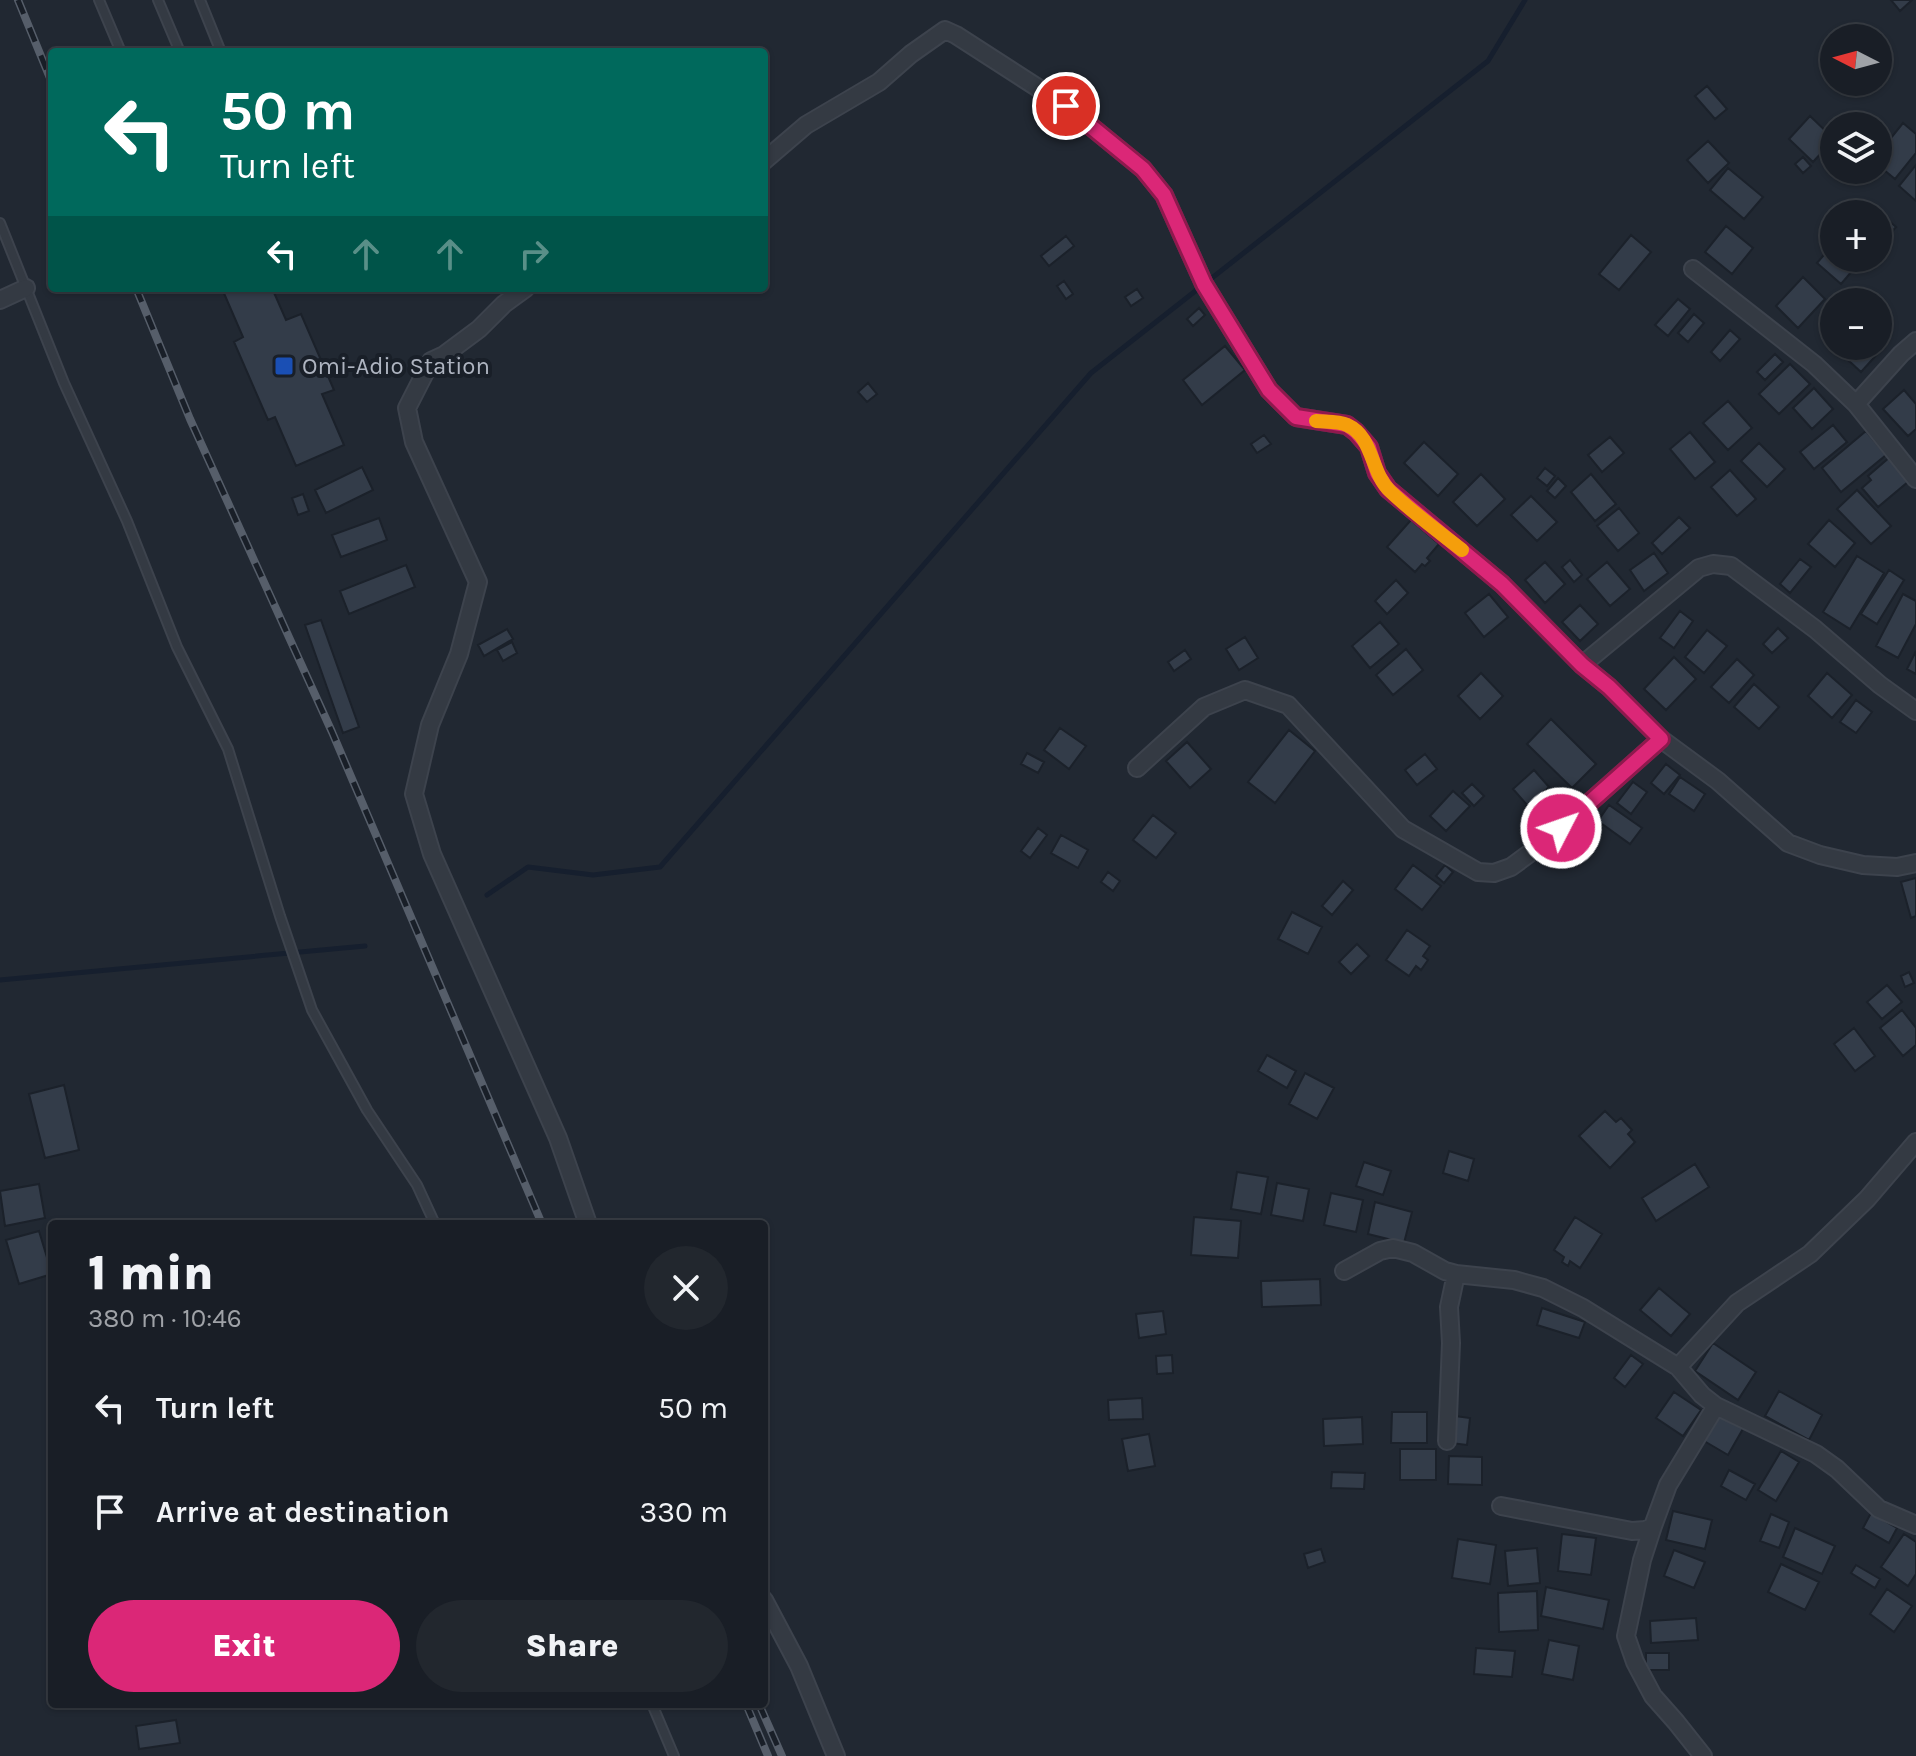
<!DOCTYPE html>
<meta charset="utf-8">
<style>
body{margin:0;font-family:Karla,sans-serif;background:#22272e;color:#f1f3f6;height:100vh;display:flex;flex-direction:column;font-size:30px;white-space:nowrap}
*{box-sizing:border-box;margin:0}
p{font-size:26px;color:#9fa2a7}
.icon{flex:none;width:44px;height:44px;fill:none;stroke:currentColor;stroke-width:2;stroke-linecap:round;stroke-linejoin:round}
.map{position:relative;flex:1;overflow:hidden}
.sheet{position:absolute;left:48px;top:1220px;width:720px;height:488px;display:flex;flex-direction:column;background:#191e26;border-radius:8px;box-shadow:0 2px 6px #0004,0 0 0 2px #373c43}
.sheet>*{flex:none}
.hud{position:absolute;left:48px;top:48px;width:720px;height:244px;border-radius:8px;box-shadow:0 2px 6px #0004,0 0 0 2px #373c43;background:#00695c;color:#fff;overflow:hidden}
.needle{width:52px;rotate:276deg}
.tools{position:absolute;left:1820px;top:24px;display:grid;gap:16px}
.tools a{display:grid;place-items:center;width:72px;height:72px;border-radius:50%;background:#191e26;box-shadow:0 2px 6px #0004,0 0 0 2px #373c43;font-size:40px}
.pin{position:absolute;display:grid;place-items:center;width:68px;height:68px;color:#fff;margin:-34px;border:4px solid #fff;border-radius:50%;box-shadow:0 2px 8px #0007}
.me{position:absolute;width:88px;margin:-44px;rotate:49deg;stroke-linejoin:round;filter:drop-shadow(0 0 6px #0008)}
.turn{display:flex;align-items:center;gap:28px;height:168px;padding:0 40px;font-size:36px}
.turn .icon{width:104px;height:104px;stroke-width:2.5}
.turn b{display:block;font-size:56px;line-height:68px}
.lanes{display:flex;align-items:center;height:76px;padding:0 40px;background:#0003;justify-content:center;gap:40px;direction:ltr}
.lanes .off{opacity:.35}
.round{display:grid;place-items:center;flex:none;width:84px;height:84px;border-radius:42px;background:#22272e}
.headline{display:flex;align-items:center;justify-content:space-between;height:136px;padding:0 40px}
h1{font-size:48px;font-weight:800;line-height:60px}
.cta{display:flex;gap:16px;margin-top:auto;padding:16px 40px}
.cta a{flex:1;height:92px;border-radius:48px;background:#db2777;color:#fff;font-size:32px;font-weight:800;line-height:92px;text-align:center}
.cta a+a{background:#22272e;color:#f1f3f6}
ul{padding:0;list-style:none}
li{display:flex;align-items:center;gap:24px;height:104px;padding:0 40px}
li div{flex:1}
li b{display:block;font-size:30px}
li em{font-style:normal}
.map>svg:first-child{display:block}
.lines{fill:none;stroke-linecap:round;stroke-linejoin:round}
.stream{stroke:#161f2e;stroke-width:5}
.building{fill:#333c49;stroke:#1b212a;stroke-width:2}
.service-casing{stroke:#3d434d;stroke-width:12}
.minor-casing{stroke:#3d434d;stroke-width:20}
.service{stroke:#343a43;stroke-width:8}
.minor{stroke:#343a43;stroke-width:16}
.rail-casing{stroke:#565e6a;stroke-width:8}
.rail{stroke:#191f28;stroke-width:5;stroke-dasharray:15;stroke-linecap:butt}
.route-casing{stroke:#8e194d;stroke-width:20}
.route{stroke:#db2777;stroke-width:14}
.slow{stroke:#f59e0b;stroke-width:14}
.transit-dot{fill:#1a4fb4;stroke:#191f28;stroke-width:3}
.labels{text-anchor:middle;stroke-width:8;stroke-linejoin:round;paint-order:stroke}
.poi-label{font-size:24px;fill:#aeb4c0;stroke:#191f28;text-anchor:start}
</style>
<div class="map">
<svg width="1916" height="1756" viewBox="0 0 1916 1756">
<rect width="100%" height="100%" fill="#212832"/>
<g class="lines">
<path class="stream" d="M487,895L528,867L593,875L660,867L1091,373L1488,61L1525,0
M0,980L365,946"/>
</g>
<path class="building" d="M1891,0H1912L1900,11Z
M1707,86L1727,109L1715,119L1695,96Z
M1810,116L1834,139L1813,162L1789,139Z
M1903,123L1916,134V153L1895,179L1878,165V154Z
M1708,141L1729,163L1708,183L1687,160Z
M1803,157L1811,166L1803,173L1795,164Z
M1916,165V201L1899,186Z
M1728,168L1763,197L1744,219L1710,190Z
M1875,208L1896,227L1878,248V214H1870Z
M1726,226L1753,248L1732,274L1705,252Z
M1631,235L1651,252L1619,290L1599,274Z
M1066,236L1074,246L1049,266L1041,256Z
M1834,243V258H1854L1859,263L1841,284L1817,263Z
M1803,277L1825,299L1798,328L1776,306Z
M1064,281L1073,294L1066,299L1057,286Z
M229,288H272L286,320L301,314L334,390L322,394L344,445L296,466L275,417L268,420L234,342L243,337L223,291Z
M1137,289L1143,298L1131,306L1125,297Z
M1678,299L1690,309L1668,336L1655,325Z
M1199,308L1205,315L1193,326L1187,319Z
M1694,314L1704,323L1688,342L1678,333Z
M1730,330L1740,339L1720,361L1711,352Z
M1225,346L1245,370L1202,405L1183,380Z
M1837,346H1875L1880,351L1861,372L1835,348Z
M1775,354L1783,362L1765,380L1757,372Z
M1790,364L1810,384L1779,414L1759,394Z
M868,383L877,394L867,402L858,392Z
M1814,388L1833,409L1812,429L1793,408Z
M1904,390L1916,404V429L1908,436L1883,409Z
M1728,401L1752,428L1728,450L1703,423Z
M1833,425L1847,442L1814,469L1800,452Z
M1866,431L1886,455L1841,492L1822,468Z
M1690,432L1715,462L1695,479L1670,449Z
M1264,435L1271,444L1257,453L1251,444Z
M1610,437L1624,453L1602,472L1588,455Z
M1424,442L1458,474L1438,496L1404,463Z
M1759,443L1785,469L1767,487L1741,461Z
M1890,457L1909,481L1878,507L1862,488L1871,480L1868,476Z
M362,467L373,490L326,513L315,490Z
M1545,468L1555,476L1547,486L1537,478Z
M1730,470L1756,499L1737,516L1711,487Z
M1481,474L1505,499L1477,526L1453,502Z
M1591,474L1616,504L1595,521L1571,492Z
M1558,478L1566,486L1555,498L1547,491Z
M1857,490L1891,526L1871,544L1837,509Z
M303,494L309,511L298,515L292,498Z
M1531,496L1557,522L1537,541L1511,515Z
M1619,508L1639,533L1618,551L1597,526Z
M1679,517L1690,528L1662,554L1652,543Z
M379,518L387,540L341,557L332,535Z
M1411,520L1439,544L1427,558L1430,561L1425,566L1422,564L1415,572L1387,547Z
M1829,520L1855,543L1835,567L1808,544Z
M1654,553L1668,573L1644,591L1630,570Z
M1857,556L1884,573L1850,629L1823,612Z
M1800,559L1811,567L1790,593L1780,584Z
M1570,560L1582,575L1574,582L1562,567Z
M1545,562L1565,584L1545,603L1525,580Z
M1607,562L1630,589L1610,606L1587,579Z
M406,565L415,587L349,614L340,591Z
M1889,570L1904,580L1877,624L1861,614Z
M1396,580L1408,593L1387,614L1375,601Z
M1489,594L1508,617L1484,637L1465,613Z
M1903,594L1916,601V624L1898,658L1876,646Z
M1580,605L1598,624L1580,641L1562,622Z
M1680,611L1693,621L1674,648L1660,638Z
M321,620L359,727L343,733L305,625Z
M1380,622L1399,644L1370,668L1352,646Z
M1778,628L1788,638L1772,653L1763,644Z
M507,629L513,639L484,656L478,645Z
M1707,630L1727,646L1704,673L1685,657Z
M1245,637L1258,658L1239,670L1226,649Z
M512,642L517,653L503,661L497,650Z
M1406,649L1423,670L1393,695L1376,675Z
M1185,650L1191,659L1174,671L1168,662Z
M1916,651V674L1907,669Z
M1674,657L1696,679L1666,710L1644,689Z
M1737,659L1754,675L1729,703L1711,687Z
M1481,673L1503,696L1480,719L1458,696Z
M1827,673L1852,695L1832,718L1808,696Z
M1754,684L1779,707L1759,729L1734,707Z
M1856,700L1872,712L1856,733L1840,722Z
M1551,719L1596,764L1572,788L1527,744Z
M1060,728L1086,746L1069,769L1044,750Z
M1289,730L1315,751L1275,803L1248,782Z
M1187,742L1211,769L1190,788L1166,761Z
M1027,753L1044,762L1038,773L1021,764Z
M1425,754L1437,769L1417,785L1405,770Z
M1666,764L1680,775L1664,794L1651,783Z
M1534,770L1549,787L1528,806L1513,789Z
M1680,777L1705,794L1694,811L1669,794Z
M1633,782L1647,792L1631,814L1617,803Z
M1472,784L1484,796L1474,806L1462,793Z
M1453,791L1470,806L1446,831L1430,816Z
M1609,805L1642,828L1630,844L1598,821Z
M1153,815L1176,833L1156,858L1133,840Z
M1038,828L1047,835L1030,858L1021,851Z
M1061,835L1088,850L1078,868L1051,853Z
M1413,865L1441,886L1422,910L1395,889Z
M1445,865L1453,872L1444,883L1436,876Z
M1108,872L1120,881L1113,891L1101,882Z
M1916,878V916L1911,918L1901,882Z
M1343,881L1353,890L1332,915L1322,906Z
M1292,912L1322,927L1308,954L1278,939Z
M1407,930L1430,946L1423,956L1428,960L1421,970L1416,966L1409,976L1386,960Z
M1357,944L1369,956L1351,974L1339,962Z
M1909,972L1914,983L1905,987L1901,976Z
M1887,985L1902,1002L1882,1019L1867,1002Z
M1902,1010L1916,1028V1045L1903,1056L1880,1028Z
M1854,1028L1875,1056L1855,1071L1834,1044Z
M1267,1055L1296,1071L1287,1088L1258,1071Z
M1305,1073L1334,1088L1317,1119L1289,1104Z
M64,1085L79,1150L45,1158L29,1094Z
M1605,1111L1616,1122L1621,1118L1632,1130L1628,1134L1635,1142L1610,1168L1579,1136Z
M1449,1151L1474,1159L1468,1181L1443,1173Z
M1364,1162L1391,1171L1383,1195L1356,1186Z
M1695,1164L1709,1187L1656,1221L1642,1198Z
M1237,1172L1268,1177L1261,1214L1231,1209Z
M1277,1183L1309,1189L1303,1221L1271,1215Z
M39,1184L45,1218L5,1226L0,1191Z
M1331,1193L1363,1200L1356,1232L1324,1225Z
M1375,1202L1412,1212L1404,1243L1368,1234Z
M1194,1217L1241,1221L1238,1258L1191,1255Z
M1575,1217L1602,1234L1580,1268L1570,1261L1568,1266L1562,1262L1564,1257L1554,1250Z
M39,1231L52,1274L19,1284L6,1240Z
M1320,1279L1321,1305L1262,1307L1261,1281Z
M1659,1288L1690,1314L1671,1336L1640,1310Z
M1542,1308L1585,1322L1579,1338L1537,1325Z
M1163,1311L1166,1334L1139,1338L1136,1314Z
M1713,1343L1756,1372L1738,1400L1695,1371Z
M1172,1355L1173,1373L1157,1374L1156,1356Z
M1631,1355L1643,1364L1625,1387L1614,1378Z
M1779,1391L1822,1415L1809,1440L1765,1416Z
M1674,1392L1701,1410L1683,1436L1656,1418Z
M1142,1398L1143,1419L1109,1420L1108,1400Z
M1715,1410L1744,1427L1728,1455L1699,1438Z
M1392,1412H1427V1443H1391Z
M1455,1416L1470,1418L1467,1445L1451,1443Z
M1362,1417L1363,1444L1324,1446L1323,1419Z
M1149,1434L1155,1466L1128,1471L1122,1439Z
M1400,1449H1436V1480H1400Z
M1781,1451L1799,1462L1776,1501L1758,1490Z
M1449,1456L1482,1457V1485L1448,1484Z
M1729,1470L1755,1484L1746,1500L1721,1486Z
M1332,1472L1365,1473L1364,1489L1331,1488Z
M1673,1511L1712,1520L1705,1549L1666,1540Z
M1871,1513L1897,1528L1889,1543L1863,1528Z
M1771,1514L1789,1522L1779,1548L1760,1541Z
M1795,1528L1835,1546L1822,1574L1783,1557Z
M1562,1534L1596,1538L1591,1575L1558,1571Z
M1904,1534L1916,1542V1574L1908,1586L1881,1567Z
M1458,1539L1496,1545L1490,1584L1452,1578Z
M1537,1548L1540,1583L1508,1586L1505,1551Z
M1321,1549L1325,1562L1308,1568L1304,1554Z
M1674,1550L1705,1562L1694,1588L1664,1576Z
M1781,1564L1819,1582L1805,1610L1768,1592Z
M1856,1565L1880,1579L1875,1588L1851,1573Z
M1546,1587L1609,1600L1603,1629L1541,1616Z
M1887,1589L1912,1606L1894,1632L1870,1614Z
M1537,1591L1538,1630L1499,1632L1498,1593Z
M1696,1618L1698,1640L1651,1643L1650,1621Z
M1549,1640L1579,1646L1573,1680L1542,1674Z
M1476,1648L1515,1651L1512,1677L1474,1674Z
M1646,1653H1669V1670H1646Z
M176,1720L180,1743L139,1749L136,1726Z"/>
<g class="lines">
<defs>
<path id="service" d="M99,0L121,52
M158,0L180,52
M200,0L221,52
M0,223L64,383L127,521L177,647L228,749L280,916L312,1010L367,1110L417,1185L435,1224
M652,1704L674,1756"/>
<path id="minor" d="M764,161L806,125L879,82L911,54L945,30L956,35L1066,106L1143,169L1164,195L1204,284L1269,390L1296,417L1347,425L1356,432L1369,447L1377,473L1388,489L1502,584L1582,665L1609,687L1661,739L1718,781L1788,843L1820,855L1863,865L1897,867L1916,863
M1693,269L1814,364L1856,404L1916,479
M526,288L504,304L479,329L444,355L431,361L407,408L414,442L478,582L459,654L430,725L414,794L432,854L558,1138L588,1224
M0,300L26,288
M1856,404L1901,354L1916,341
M1582,665L1699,568L1713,564L1731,566L1815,629L1880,685L1916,711
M1137,768L1204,707L1245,690L1288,705L1403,829L1478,872L1494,873L1511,867L1545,842L1661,739
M1344,1271L1380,1251L1393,1248L1413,1253L1445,1271L1456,1274L1514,1280L1543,1288L1583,1308L1678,1367L1702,1395L1716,1406L1816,1454L1837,1469L1879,1509L1916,1525
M1678,1367L1737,1303L1810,1254L1867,1199L1916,1142
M1447,1441L1451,1343L1449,1307L1456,1274
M1501,1506L1632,1531L1646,1530L1653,1526L1668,1485L1716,1406
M1653,1526L1642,1560L1626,1636L1635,1662L1653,1696L1676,1722L1703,1756
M764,1600L799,1666L836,1756"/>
</defs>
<use href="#service" class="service-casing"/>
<use href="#minor" class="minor-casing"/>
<use href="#service" class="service"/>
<use href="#minor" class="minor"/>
<defs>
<path id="rail" d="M18,0L52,83
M136,288L190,419L332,732L542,1224
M746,1704L768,1756
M759,1704L782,1756"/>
</defs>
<use href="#rail" class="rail-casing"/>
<use href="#rail" class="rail"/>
</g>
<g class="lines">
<defs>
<path id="route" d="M1066,106L1143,169L1164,195L1204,284L1269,390L1296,417L1347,425L1356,432L1369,447L1377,473L1388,489L1502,584L1582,665L1609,687L1661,739L1561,828"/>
</defs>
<use href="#route" class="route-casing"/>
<use href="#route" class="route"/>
<path class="slow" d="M1316,421C1325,422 1338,421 1347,425C1374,437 1370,472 1390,491C1412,512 1438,531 1462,550"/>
</g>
<rect class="transit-dot" x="274" y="356" width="20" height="20" rx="4"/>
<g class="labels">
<g class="poi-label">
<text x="302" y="374">Omi-Adio Station</text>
</g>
</g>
</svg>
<div class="tools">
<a><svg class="needle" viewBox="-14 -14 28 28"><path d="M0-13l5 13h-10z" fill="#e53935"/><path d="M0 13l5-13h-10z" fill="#9fa2a7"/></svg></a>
<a><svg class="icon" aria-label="layers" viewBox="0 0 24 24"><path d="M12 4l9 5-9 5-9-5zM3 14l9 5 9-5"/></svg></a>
<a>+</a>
<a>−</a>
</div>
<div class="pin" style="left:1066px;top:106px;background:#d93025"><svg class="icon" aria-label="arrive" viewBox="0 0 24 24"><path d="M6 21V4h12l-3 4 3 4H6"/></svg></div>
<svg class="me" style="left:1561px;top:828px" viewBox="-20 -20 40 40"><circle r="17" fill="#db2777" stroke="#fff" stroke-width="3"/><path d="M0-11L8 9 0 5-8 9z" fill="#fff"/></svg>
<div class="hud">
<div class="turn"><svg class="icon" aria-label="left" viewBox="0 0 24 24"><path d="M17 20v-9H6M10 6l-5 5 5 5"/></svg><div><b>50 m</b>Turn left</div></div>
<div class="lanes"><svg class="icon" aria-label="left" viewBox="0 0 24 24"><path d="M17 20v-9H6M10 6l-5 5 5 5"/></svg><svg class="icon off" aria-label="ahead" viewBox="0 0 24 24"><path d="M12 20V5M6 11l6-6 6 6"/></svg><svg class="icon off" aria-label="ahead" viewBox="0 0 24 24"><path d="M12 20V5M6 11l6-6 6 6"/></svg><svg class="icon off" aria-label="right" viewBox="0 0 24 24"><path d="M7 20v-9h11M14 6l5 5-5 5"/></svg></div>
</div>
<section class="sheet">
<div class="headline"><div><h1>1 min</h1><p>380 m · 10:46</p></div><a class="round"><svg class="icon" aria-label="close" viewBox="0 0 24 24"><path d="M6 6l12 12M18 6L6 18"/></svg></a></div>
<ul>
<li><svg class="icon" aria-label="left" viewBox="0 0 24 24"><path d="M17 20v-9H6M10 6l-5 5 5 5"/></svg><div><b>Turn left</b></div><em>50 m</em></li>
<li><svg class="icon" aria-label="arrive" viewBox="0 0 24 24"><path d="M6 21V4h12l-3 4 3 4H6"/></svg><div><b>Arrive at destination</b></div><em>330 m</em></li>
</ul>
<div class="cta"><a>Exit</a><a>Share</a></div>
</section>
</div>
